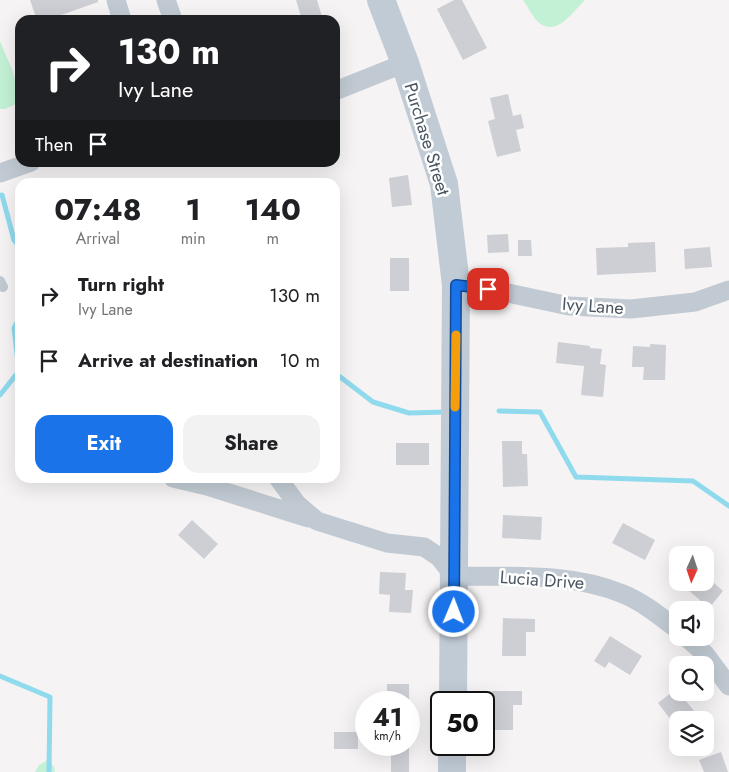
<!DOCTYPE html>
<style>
body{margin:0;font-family:Jost,sans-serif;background:#f2f2f2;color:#202124;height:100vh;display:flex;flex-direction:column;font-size:19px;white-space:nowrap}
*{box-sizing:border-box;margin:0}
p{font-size:16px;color:#757577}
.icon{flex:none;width:28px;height:28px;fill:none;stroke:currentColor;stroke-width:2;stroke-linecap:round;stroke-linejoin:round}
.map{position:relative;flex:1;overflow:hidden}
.side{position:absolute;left:15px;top:178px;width:325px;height:305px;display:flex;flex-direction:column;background:#fff;border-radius:15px;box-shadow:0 5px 20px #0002}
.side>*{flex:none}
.banner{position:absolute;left:15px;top:15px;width:325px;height:152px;border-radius:15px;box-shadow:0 5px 20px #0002;background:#202124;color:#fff;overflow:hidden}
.needle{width:32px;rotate:183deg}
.fabs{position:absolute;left:669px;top:546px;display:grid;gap:10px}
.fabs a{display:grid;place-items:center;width:45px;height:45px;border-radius:10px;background:#fff;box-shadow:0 5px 20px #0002;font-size:25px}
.speed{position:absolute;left:355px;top:691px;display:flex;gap:10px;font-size:25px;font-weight:700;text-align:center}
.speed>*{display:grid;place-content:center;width:65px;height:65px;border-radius:50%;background:#fff;box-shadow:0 5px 20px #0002;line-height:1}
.speed small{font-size:12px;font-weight:400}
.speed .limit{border:2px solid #111;border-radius:8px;background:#fff;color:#111}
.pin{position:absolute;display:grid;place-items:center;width:42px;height:42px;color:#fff;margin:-21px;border-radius:10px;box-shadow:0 2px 8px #0006}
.me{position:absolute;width:55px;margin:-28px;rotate:1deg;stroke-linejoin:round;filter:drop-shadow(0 0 4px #0008)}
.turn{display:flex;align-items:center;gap:18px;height:105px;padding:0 20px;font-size:22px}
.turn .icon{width:65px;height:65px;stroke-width:2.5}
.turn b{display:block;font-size:35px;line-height:42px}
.then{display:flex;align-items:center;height:48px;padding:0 20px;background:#0003;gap:10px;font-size:19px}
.eta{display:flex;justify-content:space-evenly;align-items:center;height:85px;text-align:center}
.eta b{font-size:30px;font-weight:700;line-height:35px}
.action{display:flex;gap:10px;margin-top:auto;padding:10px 20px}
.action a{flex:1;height:58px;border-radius:15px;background:#1a73e8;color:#fff;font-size:20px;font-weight:700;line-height:58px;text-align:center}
.action a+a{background:#f2f2f2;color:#202124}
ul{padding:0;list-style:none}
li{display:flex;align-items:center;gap:15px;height:65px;padding:0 20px}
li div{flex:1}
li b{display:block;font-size:19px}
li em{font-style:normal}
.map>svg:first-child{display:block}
.green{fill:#c3f1d5}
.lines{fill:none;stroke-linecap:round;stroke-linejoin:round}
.stream{stroke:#90daee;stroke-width:5}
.building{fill:#cdcfd5}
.service{stroke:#c1cad2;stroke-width:10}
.minor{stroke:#c1cad2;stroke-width:19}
.secondary{stroke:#c1cbd6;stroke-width:28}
.route-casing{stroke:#114b97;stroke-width:12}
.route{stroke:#1a73e8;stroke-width:9}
.slow{stroke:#f59e0b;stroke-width:9}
.labels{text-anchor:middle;stroke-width:5;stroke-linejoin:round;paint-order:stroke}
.street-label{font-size:18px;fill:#4a5661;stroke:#fff}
</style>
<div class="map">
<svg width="729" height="772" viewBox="0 0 729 772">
<rect width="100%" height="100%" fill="#f5f3f3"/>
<path class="green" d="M523,0H585C573,11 558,37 539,23C533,18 528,7 523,0Z
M0,41L13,72L18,94L14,105L5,109H0Z
M48,760L54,767L55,772H35L39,765Z"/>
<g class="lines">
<path class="stream" d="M2,195L14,240L20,247
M335,373L373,402L409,413L446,412
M0,395L19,371L14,328L20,317
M499,411L540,412L576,477L693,481L729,506
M0,676L50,697L49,772"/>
</g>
<path class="building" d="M30,0H98V2L47,20H37Z
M296,0H317L323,20H302Z
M454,0H462L487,48L463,60L437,9Z
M508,94L513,116L521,114L524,128L516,130L521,151L497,157L488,121L495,119L490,98Z
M408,175L412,205L392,207L389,178Z
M508,234L509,252L488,253L487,235Z
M518,240H531L532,256H518Z
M655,242L656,272L597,275L596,248L628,247V243Z
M710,247L712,267L685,269L684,249Z
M390,258H409V291H390Z
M558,342L590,346V348L602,349L600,364L606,365L603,397L581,395L584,366L556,363Z
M650,344L666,345L665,380H643L644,367H632L633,346L650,347Z
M502,441H522V454H527L528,486L503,487Z
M396,443H429V465H396Z
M503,515L542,517L541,540L502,538Z
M192,520L218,544L204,559L178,535Z
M623,523L655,540L645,560L612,543Z
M380,572L406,573L405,590H413L411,613L389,612L390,595L379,594Z
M705,575L723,591L709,608L679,582H705Z
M503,618L535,619V632H526V656H502Z
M610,636L642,656L630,675L609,662L605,668L594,661Z
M387,684H409V702H387Z
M676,689L678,692H679L701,720H671L658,703Z
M492,691H522V705H513V730H492Z
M334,732H358V749H334Z
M391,745H409V772H391Z
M721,752L728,772H704L699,760Z"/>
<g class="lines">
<path class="service" d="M0,281L3,287"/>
<path class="minor" d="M116,0L122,20
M166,0L173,20
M335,91L405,63
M0,173L31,162
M456,285L489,289L569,306L631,309L695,302L729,290
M173,478L207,486L308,518
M278,478L297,504L317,521L387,543L424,547L439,557L454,576C510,577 570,572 623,594C643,602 661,617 678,630
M687,638L705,654L729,686"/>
<path class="secondary" d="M381,0L405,63L444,184L456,285L453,702
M452,772V745"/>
</g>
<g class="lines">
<defs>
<path id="route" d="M454,612L456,285L488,289"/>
</defs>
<use href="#route" class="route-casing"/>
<use href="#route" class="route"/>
<path class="slow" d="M455,407L456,335"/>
</g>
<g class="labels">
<g class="street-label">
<text transform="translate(427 139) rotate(73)" y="6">Purchase Street</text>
<text transform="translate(593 306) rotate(4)" y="6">Ivy Lane</text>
<text transform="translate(542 580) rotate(4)" y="6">Lucia Drive</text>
</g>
</g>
</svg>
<div class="fabs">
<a><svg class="needle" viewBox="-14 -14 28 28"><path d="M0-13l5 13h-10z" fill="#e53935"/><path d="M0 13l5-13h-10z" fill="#757577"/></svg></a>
<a><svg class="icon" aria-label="sound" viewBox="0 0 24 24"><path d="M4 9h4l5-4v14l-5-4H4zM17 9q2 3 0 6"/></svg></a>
<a><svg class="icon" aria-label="search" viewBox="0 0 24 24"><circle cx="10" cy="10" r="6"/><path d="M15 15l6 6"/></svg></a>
<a><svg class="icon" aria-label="layers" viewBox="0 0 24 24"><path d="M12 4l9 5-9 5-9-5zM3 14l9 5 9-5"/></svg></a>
</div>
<div class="speed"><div>41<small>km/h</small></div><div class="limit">50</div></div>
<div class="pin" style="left:488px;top:289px;background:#d93025"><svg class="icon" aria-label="arrive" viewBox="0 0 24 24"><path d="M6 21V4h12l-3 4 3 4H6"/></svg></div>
<svg class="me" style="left:454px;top:612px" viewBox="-20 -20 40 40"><circle r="17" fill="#1a73e8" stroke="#fff" stroke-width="3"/><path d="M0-11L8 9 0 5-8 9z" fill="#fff"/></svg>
<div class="banner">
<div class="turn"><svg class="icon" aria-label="right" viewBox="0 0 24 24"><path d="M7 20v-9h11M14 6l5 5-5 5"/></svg><div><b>130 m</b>Ivy Lane</div></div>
<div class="then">Then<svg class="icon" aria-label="arrive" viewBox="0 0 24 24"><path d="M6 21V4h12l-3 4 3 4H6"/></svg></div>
</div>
<section class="side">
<div class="eta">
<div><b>07:48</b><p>Arrival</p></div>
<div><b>1</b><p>min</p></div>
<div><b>140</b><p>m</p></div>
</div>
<ul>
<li><svg class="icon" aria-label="right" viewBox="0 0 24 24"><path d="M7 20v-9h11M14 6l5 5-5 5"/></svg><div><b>Turn right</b><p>Ivy Lane</p></div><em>130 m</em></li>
<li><svg class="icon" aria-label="arrive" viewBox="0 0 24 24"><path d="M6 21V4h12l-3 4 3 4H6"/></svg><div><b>Arrive at destination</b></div><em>10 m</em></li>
</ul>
<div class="action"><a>Exit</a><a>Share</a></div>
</section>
</div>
